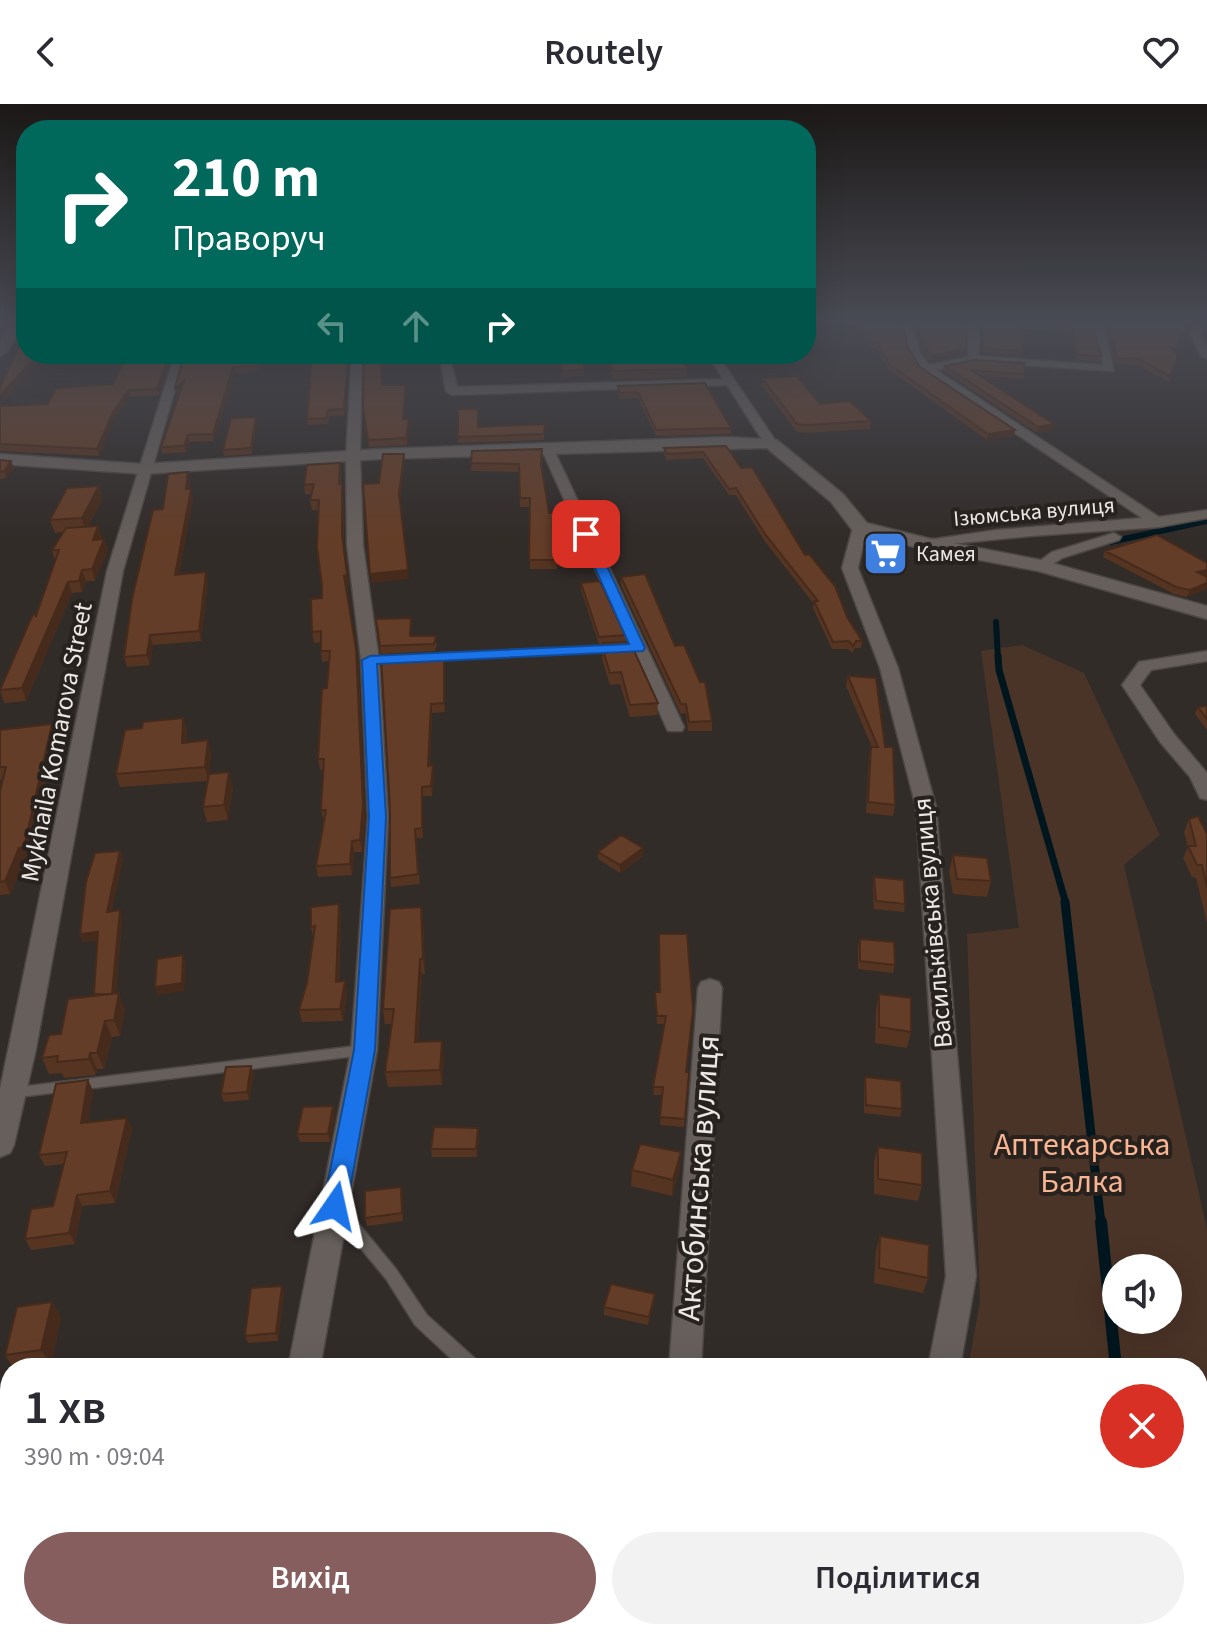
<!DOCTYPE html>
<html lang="uk">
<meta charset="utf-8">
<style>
body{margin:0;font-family:"Source Sans 3",sans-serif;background:#f2f2f3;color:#2b2b33;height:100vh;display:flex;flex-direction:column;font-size:30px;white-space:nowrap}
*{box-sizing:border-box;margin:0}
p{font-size:26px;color:#7c7c81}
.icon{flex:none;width:44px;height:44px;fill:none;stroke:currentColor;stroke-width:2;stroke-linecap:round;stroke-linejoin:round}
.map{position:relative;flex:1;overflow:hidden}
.drawer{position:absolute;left:0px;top:1254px;width:1208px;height:282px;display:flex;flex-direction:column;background:#fff;border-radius:32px 32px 0 0;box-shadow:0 8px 32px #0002}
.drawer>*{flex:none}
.banner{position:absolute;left:16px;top:16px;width:800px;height:244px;border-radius:32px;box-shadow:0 8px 32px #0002;background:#00695c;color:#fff;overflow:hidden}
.controls{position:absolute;left:1102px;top:1150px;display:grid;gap:16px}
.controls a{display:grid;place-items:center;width:80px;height:80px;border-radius:50%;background:#fff;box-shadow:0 8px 32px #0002;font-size:40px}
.pin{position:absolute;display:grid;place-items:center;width:68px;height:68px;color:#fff;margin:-34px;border-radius:16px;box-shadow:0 4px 12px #0006}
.me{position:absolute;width:88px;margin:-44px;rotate:11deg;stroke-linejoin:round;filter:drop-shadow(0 0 6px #0008)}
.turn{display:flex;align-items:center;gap:28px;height:168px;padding:0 24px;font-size:36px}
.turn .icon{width:104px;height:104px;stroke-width:2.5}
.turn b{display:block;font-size:56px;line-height:68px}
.lanes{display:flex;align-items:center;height:76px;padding:0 24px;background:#0003;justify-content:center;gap:40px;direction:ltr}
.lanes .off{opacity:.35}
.round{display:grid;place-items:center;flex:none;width:84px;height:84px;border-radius:42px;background:#f2f2f3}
.head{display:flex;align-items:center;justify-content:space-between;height:136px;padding:0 24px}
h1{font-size:48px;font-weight:600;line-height:60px}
.button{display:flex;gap:16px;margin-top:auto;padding:16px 24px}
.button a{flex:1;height:92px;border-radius:48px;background:#865e5d;color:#fff;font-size:32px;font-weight:600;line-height:92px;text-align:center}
.button a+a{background:#f2f2f3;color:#2b2b33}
header{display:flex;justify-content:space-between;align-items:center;height:104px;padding:0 24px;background:#fff;font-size:36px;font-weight:600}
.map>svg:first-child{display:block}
.green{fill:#4a3327;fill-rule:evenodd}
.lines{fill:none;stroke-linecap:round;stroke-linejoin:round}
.stream-far3{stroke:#00161e;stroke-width:6}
.stream-far2{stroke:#00161e;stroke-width:7}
.stream-far1{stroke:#00161e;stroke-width:9}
.stream{stroke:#00161e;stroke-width:12}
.service-casing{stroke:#4c4744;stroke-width:3}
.minor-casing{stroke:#4c4744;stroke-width:3}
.tertiary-casing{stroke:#4c4744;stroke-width:3}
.service{fill:#665f5b;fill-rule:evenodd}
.minor{fill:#665f5b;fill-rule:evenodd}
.tertiary{fill:#665f5b;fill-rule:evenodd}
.wall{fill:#563422}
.shaded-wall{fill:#462b1c}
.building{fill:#643d28;stroke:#462b1c;stroke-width:2}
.route{fill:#1a73e8;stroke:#114b97;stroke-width:2}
.labels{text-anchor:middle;stroke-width:8;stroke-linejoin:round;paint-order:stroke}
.far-street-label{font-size:22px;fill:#ebe7e4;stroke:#28221f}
.far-poi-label{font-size:22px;fill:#ebe7e4;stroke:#28221f;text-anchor:start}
.street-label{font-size:26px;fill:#ebe7e4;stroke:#28221f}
.near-park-label{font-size:32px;fill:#f9b591;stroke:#28221f}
.near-street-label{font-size:32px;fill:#ebe7e4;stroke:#28221f}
</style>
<header><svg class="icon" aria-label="back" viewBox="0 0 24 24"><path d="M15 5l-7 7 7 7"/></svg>Routely<svg class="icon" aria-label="heart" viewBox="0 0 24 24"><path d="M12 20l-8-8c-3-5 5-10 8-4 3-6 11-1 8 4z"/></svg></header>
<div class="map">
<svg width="1207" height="1535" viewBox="0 0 1207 1535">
<rect width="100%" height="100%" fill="#322c29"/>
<path class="green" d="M1022,541L1084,569L1160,731L1124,761L1207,1125V1535H916L918,1526H1198V1264H968L980,1197L967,830L1019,824L981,547ZM1116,1164H1168V1216H1116Z"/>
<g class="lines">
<path class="stream-far3" d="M1110,438L1207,417
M996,518L998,554"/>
<path class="stream-far2" d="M998,552L999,566L1066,800"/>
<path class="stream-far1" d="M1065,798L1101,1120"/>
<path class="stream" d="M1101,1118L1116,1264
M1125,1526V1535"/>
<defs>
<path id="service" d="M613,542L616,543V547L431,556L427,553L431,550Z
M364,941L369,942L370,946L369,950L364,951L11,994L6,993L4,989L6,985L11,984Z
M339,1101L344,1102L396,1165L427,1211L479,1258L481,1264H461L415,1221L386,1175L334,1112L332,1107L334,1102Z"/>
<path id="minor" d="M902,218H912L920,249L929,261L968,253L969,218H979V252L1103,261L1093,218H1103L1114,267L973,258L936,266L1159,413L1207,406V414L1159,423L1031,432L921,443V437L996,426L1142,414L922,267L910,249Z
M1197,218H1207L1200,230L1207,242V255L1201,252L1190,230Z
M175,250H185L123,467L36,945L14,1041L10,1049L0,1053V985L107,467Z
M352,250H362L360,352L363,441L379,556L388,713L377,946L320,1264H288L351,946L368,713L361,556L347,441L346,352Z
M439,250H449L457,283L723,275L707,250H717L777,339L766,342L727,281L452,291L446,287Z
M547,340L553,344L684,623L682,627H668L666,623L541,344Z
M860,419L867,423L858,464L898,564L936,703L976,1172L960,1264H928L946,1172L916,703L880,564L842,464L853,423Z
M1114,429L1121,433L1119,436L1062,454L1046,465H1036L1033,462L1052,448Z
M1207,547V557L1151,566L1140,581L1174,630L1207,669V696L1200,694L1190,673L1160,638L1122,581L1139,558Z
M710,875L719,878L722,884L701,1264H669L698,884L701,878Z
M210,1526H248L244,1535H206Z
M679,1526H717L720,1535H682Z
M880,1526H918L917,1535H879Z"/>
<path id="tertiary" d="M10,218H24L7,248L0,252V236Z
M727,333L777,336L843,390L867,419L927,434L1041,456L1207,502V515L1038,467L926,446L853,427L831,398L767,344L380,355L143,370L0,360V350L143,360L380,345Z"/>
</defs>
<use href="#service" class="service-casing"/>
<use href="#minor" class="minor-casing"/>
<use href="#tertiary" class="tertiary-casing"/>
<use href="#service" class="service"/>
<use href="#minor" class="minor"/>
<use href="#tertiary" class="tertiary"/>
</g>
<path class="wall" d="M847,218H902L908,244L920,263L1015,326L1014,332L987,336L888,265L876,244H870L856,221H850Z
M914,218H967L965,251L930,258L923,248Z
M982,218H1092L1101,252L1099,258L1076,256L1071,229L1021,225L1023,247L1022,252L982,249Z
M1104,218H1187L1176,249L1178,252L1169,278L1137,261L1115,259Z
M128,250H172L159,291L131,293L114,314L99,352L0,347V302L48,300L113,280Z
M184,250H294L261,252L257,268L235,269L214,337L189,338L186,348L162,350L161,343L181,287L177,290L175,284Z
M349,250L345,311L329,312L328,320L308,321L307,315Z
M561,250H583L584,272L562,273Z
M610,257L687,265L686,273L613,275L610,264Z
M945,262L1025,270L1024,275L980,272L1054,320L1052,326L1037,329L944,267Z
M762,274L820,300L871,317L870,325L806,329L797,328L762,282Z
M705,279L731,324V330L656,332L638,294L620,295L618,288V282Z
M383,281L406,287L404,315L410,321L407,341L369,343L363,304Z
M458,305L479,323L545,320L544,336L458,339Z
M256,313L257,318L252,350L224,352L223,346Z
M726,342L805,451L847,513L862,537L861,544H855L852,549L848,545H832L813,504L814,500L764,436L736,391H729L703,354L667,356L664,350V344Z
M472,347L541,363L557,456V465H530V403H520L519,368L471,367Z
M0,356L14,364L6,374L0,375Z
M340,359L341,368V380L343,390L344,441L349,481L345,482L358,556L365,713L362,748H354L352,771L318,773L316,762L324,718L321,706L323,666H320L318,655L327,584L329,557L322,558L321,547V538L314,539L312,528L322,494L318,406H312L310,396L312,390H305L304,381Z
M188,368L190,377L189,385H191L193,394L179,470L208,477L201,537L153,541L150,561L127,563L124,553L163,405Z
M103,395L88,422H98L102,433L101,435L108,446L95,477H86L82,488L72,489L26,597L4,599L0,586L36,512L55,457L52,446L63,428L55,429L50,416Z
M1105,447L1207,459L1187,493L1174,490L1103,453Z
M621,473L675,542L700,578L712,617V627H688L686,609L681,610L621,481Z
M581,479L625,531V538L658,599L657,611L630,613L620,580L610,581L602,555L603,540H599L581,486Z
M411,514V532L437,539L435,547L381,550L376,515Z
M445,558V608L432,609L430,661L434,671L432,692H423V734H416L420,780L391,783L390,774V703Z
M848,572L885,643L895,701L893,712L866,709L869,653L872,643L846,582Z
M1207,602V626L1195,610L1198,603Z
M52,620L56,632L30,756L25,757L10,790L0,791V687L3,676H0V626Z
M142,624L187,626L186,638L211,649L209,670L233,684L228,716L207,718L203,703L207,677L120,683L116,670Z
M1189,715L1207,730V819L1196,774L1192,773L1183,754L1188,743L1184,728Z
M598,748L643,752L620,769L598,755Z
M953,751L991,777L987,793L953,790L949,767Z
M123,755L111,807L122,814L116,890L125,905L120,932L112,933L104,965H97L96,971L64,974L62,969L49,970L42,954L95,892L98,836L83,838L80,830Z
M874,773L905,800L904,808L874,805L873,781Z
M339,800L341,811L339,878L345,877L347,889L343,917L302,918L299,906L307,879L313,833L311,823Z
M421,803L423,818L425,870H422L418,938L444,952L442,981L388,983L385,968L392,920H385L383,905Z
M860,835L895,861L893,869L858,865V843Z
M655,888H660L686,968H689L684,1023L660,1021L662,991H653L664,920H657Z
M879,890L911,928L907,944L875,939L876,906Z
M251,962L254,970L249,996L224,998L221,990Z
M865,973L902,1005L900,1013L864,1009V981Z
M88,976L93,987L88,1018L127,1014L132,1025L115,1099L82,1102L75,1140L31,1146L25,1135L53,1102L64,1060L45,1062L39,1051Z
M333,1002L335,1010L330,1038H300L297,1030Z
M478,1024L479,1032L477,1053H432L431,1045Z
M878,1043L922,1081L918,1097L874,1090V1058Z
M680,1064L672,1092L631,1082L632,1066Z
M403,1091V1117L367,1122L365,1114Z
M880,1132L928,1174L923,1189L874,1179L876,1147Z
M284,1189L278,1237L248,1239L245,1232Z
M52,1198L61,1213L51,1261L29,1264H13L5,1251Z
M654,1198L648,1221L604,1211V1203Z
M10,1364V1426L0,1427V1365Z
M10,1469V1510L3,1502Z
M742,1526H809L807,1535H740Z"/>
<path class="shaded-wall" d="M966,245L965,251L930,258L931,252Z
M38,250H42L38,259L4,298L1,291Z
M169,250H172L159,291L157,285Z
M259,250H261V252L257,268L256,262Z
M348,250H349L345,311L344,305Z
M233,263L235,269L214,337L213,330Z
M184,277L186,283L177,290L175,284Z
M129,286L131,293L114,314L99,352L97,345L113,308Z
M256,313L257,318L252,350L251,344Z
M409,315L410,321L407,341L406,334Z
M1054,320L1052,326L1037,329L1038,323Z
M1015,326L1014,332L987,336L988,330Z
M188,331L189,338L186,348L184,342Z
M404,350L405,357L400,398L399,390Z
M11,357L14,364L6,374L4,367Z
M188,368L190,377L188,394L186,385Z
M342,380L343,390L344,441L349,481L345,482L344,472Z
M99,382L103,395L85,427L82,414Z
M191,385L193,394L177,480L175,471Z
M98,422L102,433L96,447L93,436Z
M104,435L108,446L95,477L92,465Z
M82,466L86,477L82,488L79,477Z
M408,466L409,475L371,479L370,470Z
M1207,466V473L1197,468Z
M206,468L208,477L201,537L199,527Z
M68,478L72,489L26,597L22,584Z
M1207,479V485L1187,493L1190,486Z
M150,531L153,541L150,561L147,551Z
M356,545L358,556L365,713L362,748L360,736Z
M444,549L445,558V608L444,599Z
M431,600L432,609L429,671L428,662Z
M183,614L187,626L186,652L182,639Z
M52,620L56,632L30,756L25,757L10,790L5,777Z
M208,636L211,649L208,677L205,663Z
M433,661L434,671L432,692L431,682Z
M229,668L233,684L228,716L224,701Z
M422,683L423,692V734L422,724Z
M352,737L354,748L352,771L350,760Z
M643,744V752L620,769V761Z
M120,747L123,755L110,816L107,808Z
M339,800L341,811L338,890L336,878Z
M421,803L423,818L425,870L423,855Z
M120,806L122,814L115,900L112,892Z
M98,828L101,836L83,838L80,830Z
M183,851L186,859L184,887L158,891L155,883Z
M420,855L422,870L417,952L415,938Z
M345,877L347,889L343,917L340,905Z
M119,889L125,905L120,932L114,916Z
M105,917L112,933L104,965L97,949Z
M442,937L444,952L442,981L440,966Z
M90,949L97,965L96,971L89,955Z
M251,962L254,970L249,996L247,988Z
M88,976L93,987L86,1030L81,1019Z
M333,1002L335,1010L330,1038L328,1030Z
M127,1014L132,1025L115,1099L110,1087Z
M478,1024L479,1032L477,1053L476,1045Z
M681,1048L680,1064L672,1092L673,1076Z
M401,1083L403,1091V1117L402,1109Z
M77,1091L82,1102L75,1140L69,1129Z
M282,1182L284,1189L278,1237L276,1229Z
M655,1190L654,1198L648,1221L649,1213Z
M52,1198L61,1213L51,1261L41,1246Z
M10,1378V1424L0,1413Z
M346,1526H353L352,1535H345Z"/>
<path class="building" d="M858,218H902L908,244L920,263L1015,326L988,330L889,260L877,239H871Z
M917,218H967L966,245L931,252L924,242Z
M983,218H1092L1101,252L1077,251L1073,224L1020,220L1023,247L983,244Z
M1107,218H1187L1177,245L1171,243L1178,252L1170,272L1139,255L1117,254Z
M26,227V250H38L1,291L0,290V283Z
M128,250H169L157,285L129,286L113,308L97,345L0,340V302L48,300L56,284L113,280Z
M184,250H259L256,262L233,263L213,330L188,331L184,342L161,343L184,277L175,284Z
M312,250H348L344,305L328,306L327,314L307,315Z
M364,250H381L382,281H406L403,315H409L406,334L368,336L363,304Z
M561,250H583L584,266L562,267Z
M652,250H678L687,265L613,267L610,257L652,254Z
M974,256L1024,259L1025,270L971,266L1054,320L1038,323L945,262Z
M797,272L820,300L850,297L871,317L807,321L797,320L762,274Z
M705,279L731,324L656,326L638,288L620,289L618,282Z
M458,305H478V323L545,320L544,330L458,333Z
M256,313L251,344L223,346L231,314Z
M726,342L741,364L752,363L805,451L809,450L835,482L847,513L862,537H856L853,542L849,537L833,538L814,497H818L765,430L736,384L729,385L703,348L667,350L664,344Z
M542,345L541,360L549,409H553L557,456H529L530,394H520L519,360L471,359L472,347Z
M383,350H404L399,390L408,466L370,470L363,380L379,379Z
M0,356L11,357L4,367L0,368Z
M340,359L339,380H342V431L347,471L344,472L356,545L363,701L360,736L352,737L350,760L316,762L326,706H321L324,655H318L322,585L327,584L330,547H321V527L312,528L311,495L322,494V481L317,443L319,396H310L314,380L304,381L307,361Z
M188,368L186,385H191L175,471L206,468L199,527L150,531L147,551L124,553L132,495L153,406L163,405L168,370Z
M99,382L82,414L50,416L67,384Z
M98,422L93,436L104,435L92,465L82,466L79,477L68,478L22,584L0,586L33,510L36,512L59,446H52L66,424Z
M1157,431L1207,459V466L1197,468L1207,473V479L1190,486L1176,483L1105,447Z
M645,470L675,542L684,541L700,578H705L712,617L689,618L686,600H681L621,473Z
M600,477L625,531L599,533L581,479Z
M411,514L410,532H436L434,540L380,542L376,515Z
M630,538L658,599L630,601L621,568L610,569L602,543L603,539Z
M444,549V599L431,600L428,662L433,661L431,682L422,683V724L415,725L418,770L390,774V703L381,552Z
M848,572L876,574L885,643H893L895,701L868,698L871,643H878Z
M1207,602V615L1198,603Z
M183,614L182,639L208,636L205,663L116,670L125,626L142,624L143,618Z
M52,620L24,743L19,744L5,777L0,778V687L6,663H0V626Z
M229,668L224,701L203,703L209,670Z
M1198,712L1207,730V783L1202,761H1197L1188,742H1196L1189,715Z
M621,731L643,744L620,761L598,748Z
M120,747L107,808L120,806L112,890H94L98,828L80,830L86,778L95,749Z
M953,751L987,754L991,777L957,775Z
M874,773L904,776L905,800L876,797Z
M339,800L336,878L345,877L340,905L299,906L307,879L315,822L311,823V803Z
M421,803L423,855H420L415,938L442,937L440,966L385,968L394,905H383L390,805Z
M659,830H687L693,906L686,968H689L685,1015L660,1013L663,983H653L666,912H657L655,888H660Z
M860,835L894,838L895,861L860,857Z
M183,851L182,879L155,883L157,855Z
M119,889L114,916L105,917L97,949H90L89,955L57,958L58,952L42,954L49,931L61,930L68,895Z
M879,890L911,894V928L879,923Z
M251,962L247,988L221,990L226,963Z
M865,973L901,977L902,1005L866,1001Z
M88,976L81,1019L127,1014L110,1087L77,1091L69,1129L25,1135L31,1105L53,1102L67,1048L39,1051L56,980Z
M333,1002L328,1030H297L303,1003Z
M434,1023L478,1024L476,1045H431Z
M640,1040L681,1048L673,1076L632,1066Z
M878,1043L922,1049V1081L878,1075Z
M401,1083L402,1109L365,1114V1087Z
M880,1132L929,1141L928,1174L879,1164Z
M611,1180L655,1190L649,1213L604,1203Z
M282,1182L276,1229L245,1232L251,1184Z
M52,1198L41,1246L5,1251L17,1203Z
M220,1257V1264H191V1263Z
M10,1364V1378L0,1413V1365Z
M10,1469V1501L3,1502Z
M300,1526H346L345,1535H298Z
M604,1526H650L648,1535H602Z
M747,1526H809L807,1535H774Z"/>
<linearGradient id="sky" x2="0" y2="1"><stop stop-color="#1c1817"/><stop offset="0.5" stop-color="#494b54"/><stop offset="1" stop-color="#494b54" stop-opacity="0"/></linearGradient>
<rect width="1207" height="433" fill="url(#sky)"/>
<path class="route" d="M586,426L592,430L645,544L643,547L377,560L386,713L375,946L347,1102L343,1109L335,1112L326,1109L323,1102L354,946L369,713L362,556L370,552L629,540L580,430Z"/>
<defs>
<symbol id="supermarket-square" viewBox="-11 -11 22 22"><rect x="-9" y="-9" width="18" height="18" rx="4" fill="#3f7fe0" stroke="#28221f"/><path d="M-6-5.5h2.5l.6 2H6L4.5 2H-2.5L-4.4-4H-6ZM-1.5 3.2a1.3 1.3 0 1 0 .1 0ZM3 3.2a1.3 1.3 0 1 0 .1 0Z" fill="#fff"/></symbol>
</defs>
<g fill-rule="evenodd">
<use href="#supermarket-square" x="860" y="424" width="51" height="51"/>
</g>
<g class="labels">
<g class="far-street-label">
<text transform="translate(1034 407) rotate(-5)" y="8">Ізюмська вулиця</text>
</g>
<g class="far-poi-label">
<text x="916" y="457">Камея</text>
</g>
<g class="street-label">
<text transform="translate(56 638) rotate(-79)" y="9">Mykhaila Komarova Street</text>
<text transform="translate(932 819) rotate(-95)" y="9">Васильківська вулиця</text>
</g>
<g class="near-park-label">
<text x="1082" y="1051">Аптекарська<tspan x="1082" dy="37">Балка</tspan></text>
</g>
<g class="near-street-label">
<text transform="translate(698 1074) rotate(-86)" y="11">Актобинська вулиця</text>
</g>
</g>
</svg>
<div class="controls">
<a><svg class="icon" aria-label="sound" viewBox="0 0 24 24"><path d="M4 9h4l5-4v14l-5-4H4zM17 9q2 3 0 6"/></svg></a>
</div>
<div class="pin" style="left:586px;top:430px;background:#d93025"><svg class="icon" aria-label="arrive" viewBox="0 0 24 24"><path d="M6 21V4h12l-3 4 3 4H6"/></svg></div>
<svg class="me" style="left:335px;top:1102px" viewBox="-20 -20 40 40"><path d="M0-17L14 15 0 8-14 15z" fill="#1a73e8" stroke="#fff" stroke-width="4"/></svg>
<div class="banner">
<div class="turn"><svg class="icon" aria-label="right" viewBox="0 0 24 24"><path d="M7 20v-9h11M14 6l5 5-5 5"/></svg><div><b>210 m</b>Праворуч</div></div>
<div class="lanes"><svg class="icon off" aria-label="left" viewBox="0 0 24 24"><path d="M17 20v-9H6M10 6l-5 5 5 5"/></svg><svg class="icon off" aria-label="ahead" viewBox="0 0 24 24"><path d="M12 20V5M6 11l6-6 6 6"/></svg><svg class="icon" aria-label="right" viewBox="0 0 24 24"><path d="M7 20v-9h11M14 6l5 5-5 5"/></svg></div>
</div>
<section class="drawer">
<div class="head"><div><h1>1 хв</h1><p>390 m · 09:04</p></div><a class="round" style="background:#d93025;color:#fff"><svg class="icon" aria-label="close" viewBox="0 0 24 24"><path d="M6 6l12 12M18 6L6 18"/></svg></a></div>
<div class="button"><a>Вихід</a><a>Поділитися</a></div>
</section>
</div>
